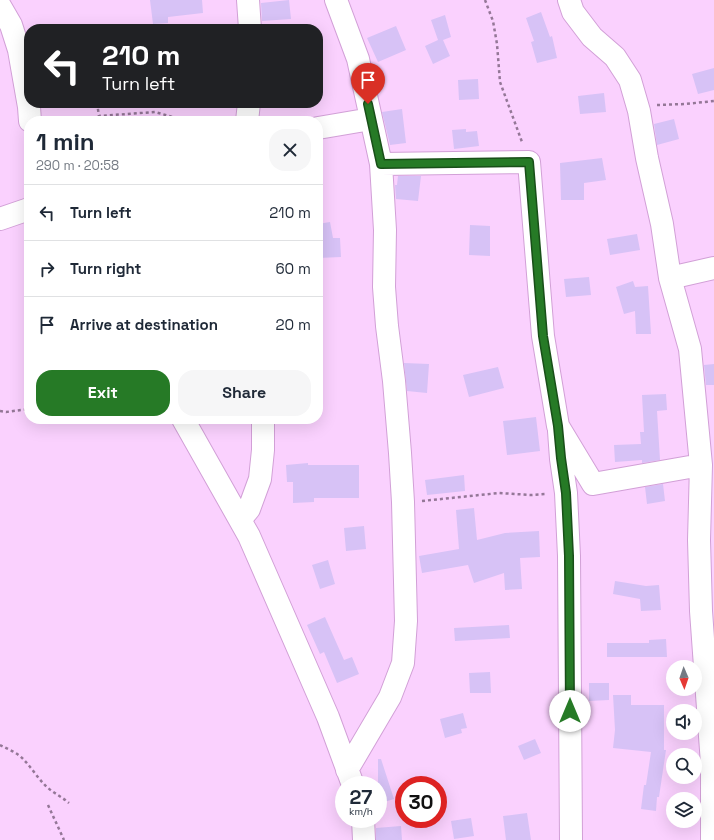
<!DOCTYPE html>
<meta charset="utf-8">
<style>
body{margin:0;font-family:"Space Grotesk",sans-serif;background:#f6f6f7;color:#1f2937;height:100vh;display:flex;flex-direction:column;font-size:15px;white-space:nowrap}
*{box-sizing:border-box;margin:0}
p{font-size:13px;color:#747a83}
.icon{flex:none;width:22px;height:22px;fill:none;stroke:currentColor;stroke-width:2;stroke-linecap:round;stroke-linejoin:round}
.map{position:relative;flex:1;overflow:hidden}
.sheet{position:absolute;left:24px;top:116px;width:299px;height:308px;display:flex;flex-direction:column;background:#fff;border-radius:16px;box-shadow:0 4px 16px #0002}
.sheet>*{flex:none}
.hud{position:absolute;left:24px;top:24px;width:299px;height:84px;border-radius:16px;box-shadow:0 4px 16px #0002;background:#202124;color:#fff;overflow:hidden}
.needle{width:26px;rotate:178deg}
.tools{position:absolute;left:666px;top:660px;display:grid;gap:8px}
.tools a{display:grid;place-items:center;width:36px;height:36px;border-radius:50%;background:#fff;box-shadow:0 4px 16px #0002;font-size:20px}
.speed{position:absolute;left:335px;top:776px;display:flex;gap:8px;font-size:20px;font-weight:700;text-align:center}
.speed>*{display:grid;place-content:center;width:52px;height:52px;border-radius:50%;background:#fff;box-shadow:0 4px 16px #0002;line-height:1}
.speed small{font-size:10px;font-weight:400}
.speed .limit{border:6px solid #d22;background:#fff;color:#111}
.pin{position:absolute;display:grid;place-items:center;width:34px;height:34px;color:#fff;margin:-41px -17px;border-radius:50% 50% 50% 0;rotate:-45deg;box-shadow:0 0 4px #0007}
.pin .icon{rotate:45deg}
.me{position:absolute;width:44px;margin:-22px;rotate:0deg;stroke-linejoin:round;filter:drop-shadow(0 0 3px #0008)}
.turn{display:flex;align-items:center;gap:14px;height:84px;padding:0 12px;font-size:18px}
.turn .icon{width:52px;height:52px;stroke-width:2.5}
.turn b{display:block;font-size:28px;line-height:34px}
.round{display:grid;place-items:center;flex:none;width:42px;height:42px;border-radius:16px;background:#f6f6f7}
.headline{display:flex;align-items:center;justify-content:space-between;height:68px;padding:0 12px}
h1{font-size:24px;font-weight:700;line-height:30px}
.primary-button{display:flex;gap:8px;margin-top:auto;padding:8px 12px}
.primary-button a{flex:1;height:46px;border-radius:16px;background:#267a26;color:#fff;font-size:16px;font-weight:700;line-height:46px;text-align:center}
.primary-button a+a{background:#f6f6f7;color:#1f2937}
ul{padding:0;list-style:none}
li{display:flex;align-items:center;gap:12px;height:56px;padding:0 12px;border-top:1px solid #e0e1e3}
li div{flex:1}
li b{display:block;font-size:15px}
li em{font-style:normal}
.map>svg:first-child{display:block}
.building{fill:#d7c2f6}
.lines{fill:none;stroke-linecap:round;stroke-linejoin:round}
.minor-casing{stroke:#d2a0d7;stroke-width:24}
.path{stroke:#947797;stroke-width:2.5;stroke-dasharray:3 3;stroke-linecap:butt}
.minor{stroke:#fff;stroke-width:22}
.route-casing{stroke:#194f19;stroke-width:10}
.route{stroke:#267a26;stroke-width:7}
</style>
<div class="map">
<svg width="714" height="840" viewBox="0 0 714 840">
<rect width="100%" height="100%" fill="#fad1fe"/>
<path class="building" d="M150,0H202L203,13L168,17V23L153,24Z
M289,0L291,19L262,21L261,3Z
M541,12L550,37L552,36L557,58L537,63L531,42L534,41L526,18Z
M445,15L451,37L443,40L450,56L433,64L425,46L438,40L431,20Z
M396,26L406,50L378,62L367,38Z
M714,68V90L698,94L692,74Z
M478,79L479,99L459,100L458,80Z
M604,93L606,112L580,114L578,96Z
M402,109L406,143L390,145L382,112Z
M674,119L679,139L657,145L654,124Z
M466,129V132L477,131L479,146L454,149L452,130Z
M602,158L606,180L584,183V200H561L560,163Z
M398,176H421L418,201L396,199L395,185H397Z
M330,222L333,238H340L341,257L318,258V224Z
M470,225L490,226V256L469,255Z
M637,234L640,250L610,255L607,239Z
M589,277L591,295L566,297L564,279Z
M633,281L635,287L648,286L651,334H636L635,311L624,314L616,287Z
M404,363L429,364L427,393L407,391Z
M714,364V385H706L704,365Z
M498,367L504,388L469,397L463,375Z
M666,394L667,410L657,411L660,460L642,463V460L615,462L614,445L641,444L640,432H644L642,395Z
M536,417L540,451L507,455L503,421Z
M308,463V465H359V498H314V502L293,503V482H287L286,465Z
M464,475L465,491L427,495L425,480Z
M663,484L665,501L647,504L645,487Z
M474,508L477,540L505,533L539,531L540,557L520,558L522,589L505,590L504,573L474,583L468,565L422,573L419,556L459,549L456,510Z
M364,526L366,549L346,551L344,528Z
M328,560L335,584L320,589L312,565Z
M615,581L646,586L659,585L661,610L641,611L640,599L613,594Z
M325,617L344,660L352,657L359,674L337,683L324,652L320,654L307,625Z
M509,625L510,638L455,641L454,628Z
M666,639L667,657H607V643H649V640Z
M490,672L491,693H470L469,673Z
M589,683H609V700L589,701Z
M613,695H631V705H664V750H666L659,797H657L656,811L641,809L644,785H646L651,752L613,748L615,730Z
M463,713L467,728L461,729L462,733L445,738L440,719Z
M535,739L541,753L524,760L518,746Z
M378,759H381L394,799L378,804Z
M527,813L531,840H506L503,816Z
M471,818L474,836L454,839L451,821Z
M401,826L402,840H376V828Z"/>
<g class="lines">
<defs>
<path id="minor" d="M248,0L250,29
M336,0L358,59L381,164L385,230L384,287L387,326L394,381L400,453L403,502L406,621L403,663L390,697L347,770
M569,0L573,12L592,37L615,57L630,80L639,111L647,158L662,224L670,278L690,349L701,465L699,540L701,611L712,764V840
M0,6L11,25L19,50L29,107L30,121
M247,121L249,103
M318,128L371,119
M381,164L529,162L543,336L558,426L593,484L701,465
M0,219L29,209
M670,278L714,268
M183,419L249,536L328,717L353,785
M559,431L561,459L566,493L569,556L571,840
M240,520L249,509L260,479L263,450V419
M363,819L364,840"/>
</defs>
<use href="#minor" class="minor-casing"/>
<path class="path" d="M485,0L493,21L497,44L500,82L522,142
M97,103L99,116L155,112L176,118L227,120
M657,105L685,104L714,101
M0,411L6,412L29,409
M422,501L499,493L531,495L546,494
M0,745C8,749 18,753 24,760C31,767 37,777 44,784C51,792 61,796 69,803
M48,805L64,840"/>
<use href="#minor" class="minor"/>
</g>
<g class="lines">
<defs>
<path id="route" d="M368,104L381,164L529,162L543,336L558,426L561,458L566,493L569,556L570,711"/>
</defs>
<use href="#route" class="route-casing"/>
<use href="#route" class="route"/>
</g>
</svg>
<div class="tools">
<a><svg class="needle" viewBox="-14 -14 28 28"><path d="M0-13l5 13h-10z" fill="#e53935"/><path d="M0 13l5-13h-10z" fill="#747a83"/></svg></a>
<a><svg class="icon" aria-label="sound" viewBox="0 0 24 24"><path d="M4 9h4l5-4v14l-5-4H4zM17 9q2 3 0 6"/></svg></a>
<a><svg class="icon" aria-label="search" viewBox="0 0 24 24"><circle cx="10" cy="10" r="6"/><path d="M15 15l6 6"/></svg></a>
<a><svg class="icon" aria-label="layers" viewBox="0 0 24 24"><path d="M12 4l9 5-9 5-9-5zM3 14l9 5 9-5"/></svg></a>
</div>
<div class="speed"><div>27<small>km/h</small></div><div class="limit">30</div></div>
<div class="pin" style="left:368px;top:104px;background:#d93025"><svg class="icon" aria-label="arrive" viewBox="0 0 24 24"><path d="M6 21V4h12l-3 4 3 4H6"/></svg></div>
<svg class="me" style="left:570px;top:711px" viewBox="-20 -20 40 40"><circle r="19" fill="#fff"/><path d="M0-13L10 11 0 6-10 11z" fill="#267a26"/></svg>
<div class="hud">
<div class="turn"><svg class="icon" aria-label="left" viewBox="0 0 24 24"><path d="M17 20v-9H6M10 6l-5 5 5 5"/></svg><div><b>210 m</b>Turn left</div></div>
</div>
<section class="sheet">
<div class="headline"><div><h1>1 min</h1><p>290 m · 20:58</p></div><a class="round"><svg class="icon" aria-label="close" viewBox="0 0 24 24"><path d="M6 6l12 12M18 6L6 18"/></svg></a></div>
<ul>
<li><svg class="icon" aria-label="left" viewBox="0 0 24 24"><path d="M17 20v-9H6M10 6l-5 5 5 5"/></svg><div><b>Turn left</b></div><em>210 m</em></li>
<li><svg class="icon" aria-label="right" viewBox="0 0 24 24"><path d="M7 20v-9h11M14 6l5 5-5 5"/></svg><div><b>Turn right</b></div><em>60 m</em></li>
<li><svg class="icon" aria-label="arrive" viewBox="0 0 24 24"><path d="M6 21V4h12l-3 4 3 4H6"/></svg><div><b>Arrive at destination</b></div><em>20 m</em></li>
</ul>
<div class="primary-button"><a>Exit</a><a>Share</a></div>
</section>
</div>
